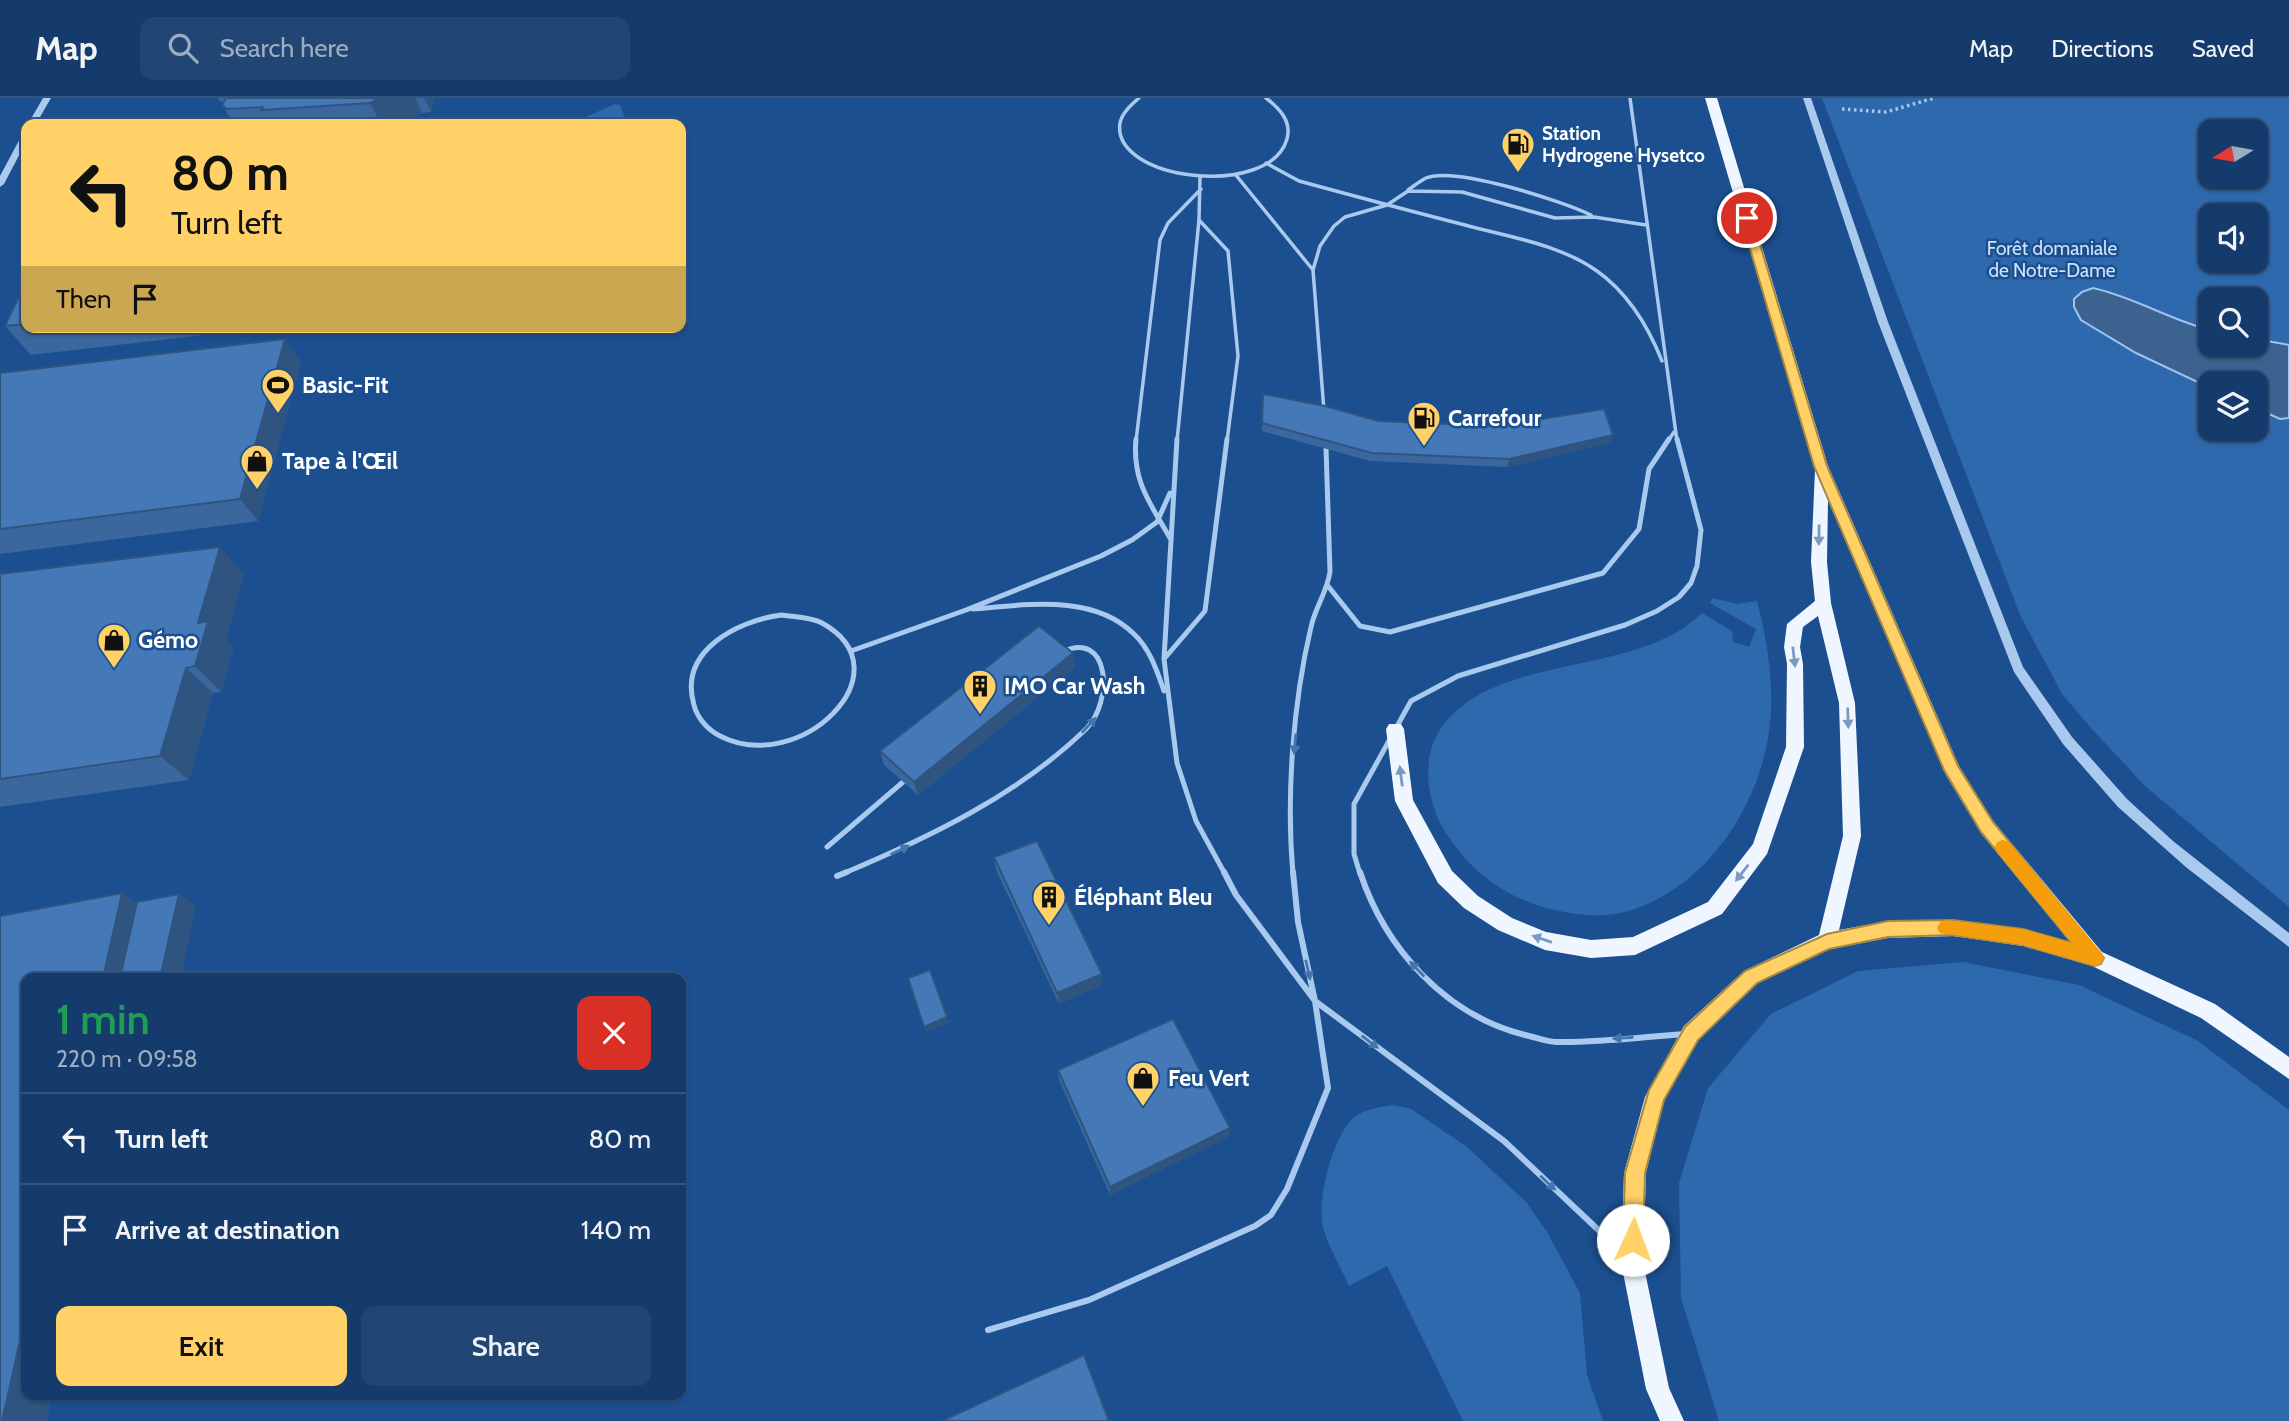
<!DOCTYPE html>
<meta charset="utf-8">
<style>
body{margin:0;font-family:Cabin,sans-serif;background:#214673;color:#f1f3f6;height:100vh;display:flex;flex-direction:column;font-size:26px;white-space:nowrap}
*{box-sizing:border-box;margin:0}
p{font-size:23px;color:#9dadc1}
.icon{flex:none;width:38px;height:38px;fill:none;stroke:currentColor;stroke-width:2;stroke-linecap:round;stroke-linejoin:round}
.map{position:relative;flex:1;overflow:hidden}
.sheet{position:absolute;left:21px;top:875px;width:665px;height:427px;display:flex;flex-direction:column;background:#143b6b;border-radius:14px;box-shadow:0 2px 5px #0004,0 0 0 2px #33557e}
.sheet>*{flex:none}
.hud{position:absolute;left:21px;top:21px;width:665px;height:214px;border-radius:14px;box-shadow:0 2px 5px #0004,0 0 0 2px #33557e;background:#ffd166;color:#111;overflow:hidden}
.needle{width:46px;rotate:259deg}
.tools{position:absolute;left:2198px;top:21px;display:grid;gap:14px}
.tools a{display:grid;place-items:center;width:70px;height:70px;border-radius:14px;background:#143b6b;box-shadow:0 2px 5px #0004,0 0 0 2px #33557e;font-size:35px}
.pin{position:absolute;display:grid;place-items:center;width:60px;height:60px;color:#fff;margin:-30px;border:4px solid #fff;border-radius:50%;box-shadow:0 2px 7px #0007}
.me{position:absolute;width:77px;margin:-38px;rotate:2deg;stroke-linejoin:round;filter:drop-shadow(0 0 5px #0008)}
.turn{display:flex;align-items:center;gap:24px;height:147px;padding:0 35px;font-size:32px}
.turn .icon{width:91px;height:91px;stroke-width:2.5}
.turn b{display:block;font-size:49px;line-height:60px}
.then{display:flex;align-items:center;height:66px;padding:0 35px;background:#0003;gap:14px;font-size:26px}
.round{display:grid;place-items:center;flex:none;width:74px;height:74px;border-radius:14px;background:#214673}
.head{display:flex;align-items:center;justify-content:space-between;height:119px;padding:0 35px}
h1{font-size:42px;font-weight:600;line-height:52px;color:#1e9e55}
.button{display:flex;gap:14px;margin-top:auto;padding:14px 35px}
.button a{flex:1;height:80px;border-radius:14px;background:#ffd166;color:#111;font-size:28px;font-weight:600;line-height:80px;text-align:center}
.button a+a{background:#214673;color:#f1f3f6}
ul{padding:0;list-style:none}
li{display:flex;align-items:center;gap:21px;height:91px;padding:0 35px;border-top:2px solid #33557e}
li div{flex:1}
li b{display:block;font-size:26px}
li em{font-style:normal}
header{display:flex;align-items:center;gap:42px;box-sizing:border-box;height:98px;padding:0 35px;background:#143b6b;border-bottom:2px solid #33557e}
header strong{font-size:33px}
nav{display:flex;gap:38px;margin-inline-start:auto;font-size:24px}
.search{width:490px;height:63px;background:#214673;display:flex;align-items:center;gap:18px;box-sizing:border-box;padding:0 24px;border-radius:14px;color:#9dadc1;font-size:26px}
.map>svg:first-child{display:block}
.green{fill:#2e69ad;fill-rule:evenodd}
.water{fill:#3c6290;stroke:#9cc4f0;stroke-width:2}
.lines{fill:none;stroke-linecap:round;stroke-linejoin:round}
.path{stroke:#a9c9ee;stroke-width:3.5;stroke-dasharray:2.5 3.5;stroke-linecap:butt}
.service-far2{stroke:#a9c9ee;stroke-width:3.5}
.service-far1{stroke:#a9c9ee;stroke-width:5}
.service{stroke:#a9c9ee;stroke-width:6}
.tertiary{fill:#a9c9ee;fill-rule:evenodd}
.primary{fill:#f0f6ff;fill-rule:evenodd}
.wall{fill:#3a679d}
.shaded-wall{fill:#305480}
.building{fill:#4478b7;stroke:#305480;stroke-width:2}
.oneway{fill:#7b9ac1}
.oneway2{fill:#4674ac}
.route{fill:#ffd166;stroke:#a68842;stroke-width:2}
.slow{fill:#f59e0b}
.labels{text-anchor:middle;stroke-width:5;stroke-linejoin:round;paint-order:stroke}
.far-poi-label{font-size:19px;font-weight:bold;fill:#fff;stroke:#1b4f8f;text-anchor:start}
.far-park-label{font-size:19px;fill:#cfe3fa;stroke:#1b4f8f}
.poi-label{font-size:23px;font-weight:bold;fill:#fff;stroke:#1b4f8f;text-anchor:start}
</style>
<header>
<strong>Map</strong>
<div class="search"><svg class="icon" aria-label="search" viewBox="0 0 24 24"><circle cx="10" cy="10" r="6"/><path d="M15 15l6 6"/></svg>Search here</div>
<nav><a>Map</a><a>Directions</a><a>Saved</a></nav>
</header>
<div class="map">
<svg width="2289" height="1323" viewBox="0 0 2289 1323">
<rect width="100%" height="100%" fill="#1b4f8f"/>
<path class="green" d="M1822,0H2289V809L2145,688L2090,629L2062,596L2020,517ZM2210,33H2256V79H2210ZM2210,117H2256V163H2210ZM2210,201H2256V247H2210ZM2210,285H2256V331H2210Z
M615,6L620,7L627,26H570Z
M1713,500L1737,506L1757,503C1768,544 1775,592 1769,634C1758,712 1703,793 1625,814C1600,821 1570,816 1546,810C1501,797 1468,771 1444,732C1428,705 1421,664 1438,635C1488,552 1635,582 1702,515L1732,533L1733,544L1749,549L1756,531L1710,505Z
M1963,864L2079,887L2198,943L2289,1012V1323H1719L1681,1200L1679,1085L1708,990L1771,916L1858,873Z
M1394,1007L1411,1011L1467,1049L1527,1105L1547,1134L1580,1195L1587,1277L1603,1323H1463L1387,1168L1349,1188C1341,1170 1330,1152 1324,1133C1315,1106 1332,1040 1353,1020C1364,1011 1380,1009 1394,1007Z"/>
<path class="water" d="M2093,190C2134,199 2170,222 2210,232V247H2256V241L2289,247V320L2280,321L2256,310V285H2210V290L2136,255L2081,222L2074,209V201L2082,194Z"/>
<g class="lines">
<path class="path" d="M1842,11L1886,14L1934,0"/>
<path class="service-far2" d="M1139,0C1131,7 1122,15 1120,25C1111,83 1270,101 1287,41C1292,23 1279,10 1266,0
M1630,0L1677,343
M1266,65L1299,83C1354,98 1410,113 1465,127C1509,139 1559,146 1597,173C1628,195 1648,228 1662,263
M1235,76L1313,172
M1408,92C1414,88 1420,83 1426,80C1455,68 1562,103 1591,117
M1199,122L1228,153L1238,258L1227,343
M1324,313L1313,172L1320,148L1334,128L1345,119L1387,107L1408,93L1462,94L1555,120L1594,119L1646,127
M1136,343L1160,142L1168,125L1201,91
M1177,343L1199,122L1200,79
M1668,343L1674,334"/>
<path class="service-far1" d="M1136,341C1132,383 1150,405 1170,440
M1177,341L1164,561L1177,665L1196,723L1225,776
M1328,488L1360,528L1390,534L1603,475L1639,431L1649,371L1669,341
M973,511C1025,507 1093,495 1134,536C1150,551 1157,573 1164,593
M781,517C794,519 811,519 822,525C909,573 800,679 720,638C708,632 697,620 694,607C678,553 737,523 781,517Z
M851,553L966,512L1101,458L1132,442L1157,424L1170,395
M1164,561L1205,513L1227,341
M827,749L903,684
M842,776C928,740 1018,697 1086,631C1114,603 1110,531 1062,554
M1293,776C1286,698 1293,605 1311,529C1315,510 1327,494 1330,474L1326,350
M1360,776L1354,756V706L1411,603L1458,578L1625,527L1657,513L1679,499L1691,485L1697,468L1701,432L1677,341"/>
<path class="service" d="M1224,774L1236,797L1315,903L1504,1043L1625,1157
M1360,774C1385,850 1445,917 1525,937C1535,939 1546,944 1556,944C1598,945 1643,939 1685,936
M837,778L847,774
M988,1232L1089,1202L1255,1128L1271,1117L1287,1091L1328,990L1315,903L1298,824L1293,774"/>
<path class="tertiary" d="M43,0H51L36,26H28Z
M1803,0H1811L1888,224L2023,569L2072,639L2127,701L2173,743L2289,835V849L2187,770L2118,709L2063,646L2014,574L1878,224Z
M23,35H26V44L4,86L0,89V78Z"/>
<path class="primary" d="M1705,0H1717L1828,368L1959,668L1993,723L2102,854L2215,906L2289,959V981L2201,920L2092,868L2023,848L1953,838L1888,840L1829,851L1758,885L1698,942L1664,1002L1646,1075L1643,1164L1669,1290L1684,1323H1660L1646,1291L1621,1164L1624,1075L1645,999L1684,928L1744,873L1819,837L1843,738L1839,605L1818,518L1803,529L1800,549L1803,566L1804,649L1767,756L1722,816L1635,857L1591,860L1545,852L1498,832L1464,810L1438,785L1395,703L1386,631L1389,626H1401L1404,631L1413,702L1452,773L1478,798L1512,820L1546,834L1591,842L1633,839L1708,804L1753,746L1786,649L1787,566L1784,549L1787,526L1815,503L1811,464L1815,372ZM1828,402L1946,677L1981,735L2070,844C1987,820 1924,815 1839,832L1861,738L1855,605L1831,505L1827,464Z"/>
</g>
<path class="wall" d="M217,0H435L431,14L422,15L400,26H234L222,7L223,5Z
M26,183V229H274L31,257L5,228Z
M301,264L258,423L0,456V275Z
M1263,296L1378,323L1610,345L1507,369L1370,363L1262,333Z
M244,475L226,542L234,549L221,594L213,595L189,682L0,709V476Z
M1075,569L918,697L884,667L880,653Z
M994,759L1102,876V887L1059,906L996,772Z
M1058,972L1230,1030L1228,1039L1110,1097L1059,982Z"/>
<path class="shaded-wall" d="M379,0H415L422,15L400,26H381L370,5Z
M424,0H435L431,14Z
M285,241L301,264L258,423L240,401Z
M1613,337L1610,345L1507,369L1509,361Z
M220,449L244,475L226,542L234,549L221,594L195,568L198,525Z
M1073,555L1075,569L918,697L914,684Z
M186,570L213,595L189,682L160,658Z
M122,795L154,816L141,880H103Z
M179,796L196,808L181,880H160Z
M1102,876V887L1059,906L1057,895Z
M947,919L949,925L926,934L924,929Z
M1230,1030L1228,1039L1110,1097V1089Z
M26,1216V1297H53L47,1323H2Z"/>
<path class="building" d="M226,0H379L370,5L261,12L263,9L227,11L222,7Z
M26,183V226L5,228Z
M285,241L240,401L0,431V275Z
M1263,296L1325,308L1378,323L1497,328L1604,311L1613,337L1509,361L1372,355L1262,325Z
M220,449L198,525L208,523L195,568L186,570L160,658L0,681V476Z
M1039,528L1073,555L914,684L880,653Z
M1037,743L1102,876L1057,895L994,759Z
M122,795L103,880H26V1216L2,1323H0V818Z
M179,796L160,880H120L137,804Z
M930,872L947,919L924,929L908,880Z
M1173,921L1230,1030L1110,1089L1058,972Z
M1084,1257L1109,1323H942Z"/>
<defs><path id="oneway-solid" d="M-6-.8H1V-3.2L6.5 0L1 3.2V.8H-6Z" transform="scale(1.75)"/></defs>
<g class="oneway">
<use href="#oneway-solid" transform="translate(1819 437) rotate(91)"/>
<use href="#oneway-solid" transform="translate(1794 559) rotate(83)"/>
<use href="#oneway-solid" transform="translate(1848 620) rotate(88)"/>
<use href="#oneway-solid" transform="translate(1401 678) rotate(-97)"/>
<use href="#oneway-solid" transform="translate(1742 775) rotate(128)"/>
<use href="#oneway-solid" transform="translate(1542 841) rotate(-161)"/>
</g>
<g class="oneway2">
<use href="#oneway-solid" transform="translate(1089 627) rotate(-47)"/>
<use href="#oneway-solid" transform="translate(1295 646) rotate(95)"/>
<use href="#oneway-solid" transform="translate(900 752) rotate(-26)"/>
<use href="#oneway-solid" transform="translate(1417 871) rotate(-134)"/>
<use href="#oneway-solid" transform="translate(1308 872) rotate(77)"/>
<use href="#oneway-solid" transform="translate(1623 940) rotate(176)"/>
<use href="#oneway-solid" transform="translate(1370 944) rotate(37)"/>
<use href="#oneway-solid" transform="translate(1548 1085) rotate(43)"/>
</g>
<path class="route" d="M1743,118L1752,120L1827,368L1958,668L1993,724L2104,860L2101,866L2095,868L2023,847L2000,844L1953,837L1888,839L1829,851L1757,885L1698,942L1664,1002L1645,1075L1643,1142L1640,1149L1633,1151L1626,1149L1623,1142L1625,1075L1649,992L1685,929L1745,873L1827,836L1888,823L1953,822L2023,831L2072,845L1981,734L1944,672L1814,368L1741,120Z"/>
<path class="slow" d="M2003,742L2009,744L2101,854L2104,860L2101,866L2095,868L2023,847L1940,835L1937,830L1940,824L1946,822L2023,831L2072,845L1997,754L1995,749L1997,744Z"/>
<defs>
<symbol id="fuel-pin" viewBox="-11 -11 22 30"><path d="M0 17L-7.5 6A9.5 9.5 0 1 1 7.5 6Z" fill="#ffd166" stroke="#1b4f8f"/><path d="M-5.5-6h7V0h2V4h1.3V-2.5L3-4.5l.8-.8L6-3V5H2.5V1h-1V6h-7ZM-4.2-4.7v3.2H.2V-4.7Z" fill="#111"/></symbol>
<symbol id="stadium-pin" viewBox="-11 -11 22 30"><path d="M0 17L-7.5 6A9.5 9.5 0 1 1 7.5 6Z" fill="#ffd166" stroke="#1b4f8f"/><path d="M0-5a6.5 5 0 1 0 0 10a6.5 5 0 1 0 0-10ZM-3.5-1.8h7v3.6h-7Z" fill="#111"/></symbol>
<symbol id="shop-pin" viewBox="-11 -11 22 30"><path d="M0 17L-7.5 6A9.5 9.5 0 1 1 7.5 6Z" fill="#ffd166" stroke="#1b4f8f"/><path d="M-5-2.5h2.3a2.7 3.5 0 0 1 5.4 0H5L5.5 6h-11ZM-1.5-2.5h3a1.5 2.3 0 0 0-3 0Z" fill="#111"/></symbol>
<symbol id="building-pin" viewBox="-11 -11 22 30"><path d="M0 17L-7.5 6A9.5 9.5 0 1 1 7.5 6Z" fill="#ffd166" stroke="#1b4f8f"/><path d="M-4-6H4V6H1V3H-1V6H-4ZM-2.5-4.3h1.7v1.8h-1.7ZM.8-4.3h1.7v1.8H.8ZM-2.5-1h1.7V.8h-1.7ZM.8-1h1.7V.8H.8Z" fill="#111"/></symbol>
</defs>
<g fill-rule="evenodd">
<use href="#fuel-pin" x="1499" y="27" width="38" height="52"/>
<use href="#stadium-pin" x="259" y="268" width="38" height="52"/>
<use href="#fuel-pin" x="1405" y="301" width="38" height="52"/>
<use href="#shop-pin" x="238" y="344" width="38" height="52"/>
<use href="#shop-pin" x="95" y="523" width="38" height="52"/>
<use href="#building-pin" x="961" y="569" width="38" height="52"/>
<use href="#building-pin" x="1030" y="780" width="38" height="52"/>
<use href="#shop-pin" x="1124" y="961" width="38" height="52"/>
</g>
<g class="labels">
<g class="far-poi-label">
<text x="1542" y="42">Station<tspan x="1542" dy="22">Hydrogene Hysetco</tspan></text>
</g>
<g class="far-park-label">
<text x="2052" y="157">Forêt domaniale<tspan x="2052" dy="22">de Notre-Dame</tspan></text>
</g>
<g class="poi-label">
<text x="302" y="295">Basic-Fit</text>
<text x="1448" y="328">Carrefour</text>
<text x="282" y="371">Tape à l'Œil</text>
<text x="138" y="550">Gémo</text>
<text x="1004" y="596">IMO Car Wash</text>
<text x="1074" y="807">Éléphant Bleu</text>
<text x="1168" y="988">Feu Vert</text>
</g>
</g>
</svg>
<div class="tools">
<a><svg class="needle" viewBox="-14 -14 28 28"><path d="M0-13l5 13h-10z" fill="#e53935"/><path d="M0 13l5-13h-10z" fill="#9dadc1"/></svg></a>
<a><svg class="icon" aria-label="sound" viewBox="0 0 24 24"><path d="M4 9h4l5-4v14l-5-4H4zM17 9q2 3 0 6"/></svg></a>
<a><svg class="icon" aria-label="search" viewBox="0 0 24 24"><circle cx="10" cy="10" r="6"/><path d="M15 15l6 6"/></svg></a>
<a><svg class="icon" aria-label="layers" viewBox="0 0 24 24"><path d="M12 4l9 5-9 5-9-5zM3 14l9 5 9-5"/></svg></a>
</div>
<div class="pin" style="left:1747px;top:120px;background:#d93025"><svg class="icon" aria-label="arrive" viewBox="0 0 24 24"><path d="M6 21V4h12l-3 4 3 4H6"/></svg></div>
<svg class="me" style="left:1633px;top:1142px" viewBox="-20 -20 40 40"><circle r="19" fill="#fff"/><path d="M0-13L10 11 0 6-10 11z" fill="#ffd166"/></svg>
<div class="hud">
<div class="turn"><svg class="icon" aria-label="left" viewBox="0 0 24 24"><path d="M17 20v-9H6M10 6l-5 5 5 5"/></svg><div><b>80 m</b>Turn left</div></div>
<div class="then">Then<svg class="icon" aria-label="arrive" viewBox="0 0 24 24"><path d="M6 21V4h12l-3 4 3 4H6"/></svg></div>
</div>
<section class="sheet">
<div class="head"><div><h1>1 min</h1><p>220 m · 09:58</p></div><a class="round" style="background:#d93025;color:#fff"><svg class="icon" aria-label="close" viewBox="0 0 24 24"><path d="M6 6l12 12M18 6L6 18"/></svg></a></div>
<ul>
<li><svg class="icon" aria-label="left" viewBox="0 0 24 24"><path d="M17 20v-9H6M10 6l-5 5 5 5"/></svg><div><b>Turn left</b></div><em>80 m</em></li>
<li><svg class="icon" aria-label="arrive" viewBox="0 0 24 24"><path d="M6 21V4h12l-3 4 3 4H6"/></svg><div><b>Arrive at destination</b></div><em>140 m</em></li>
</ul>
<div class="button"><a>Exit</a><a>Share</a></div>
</section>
</div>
